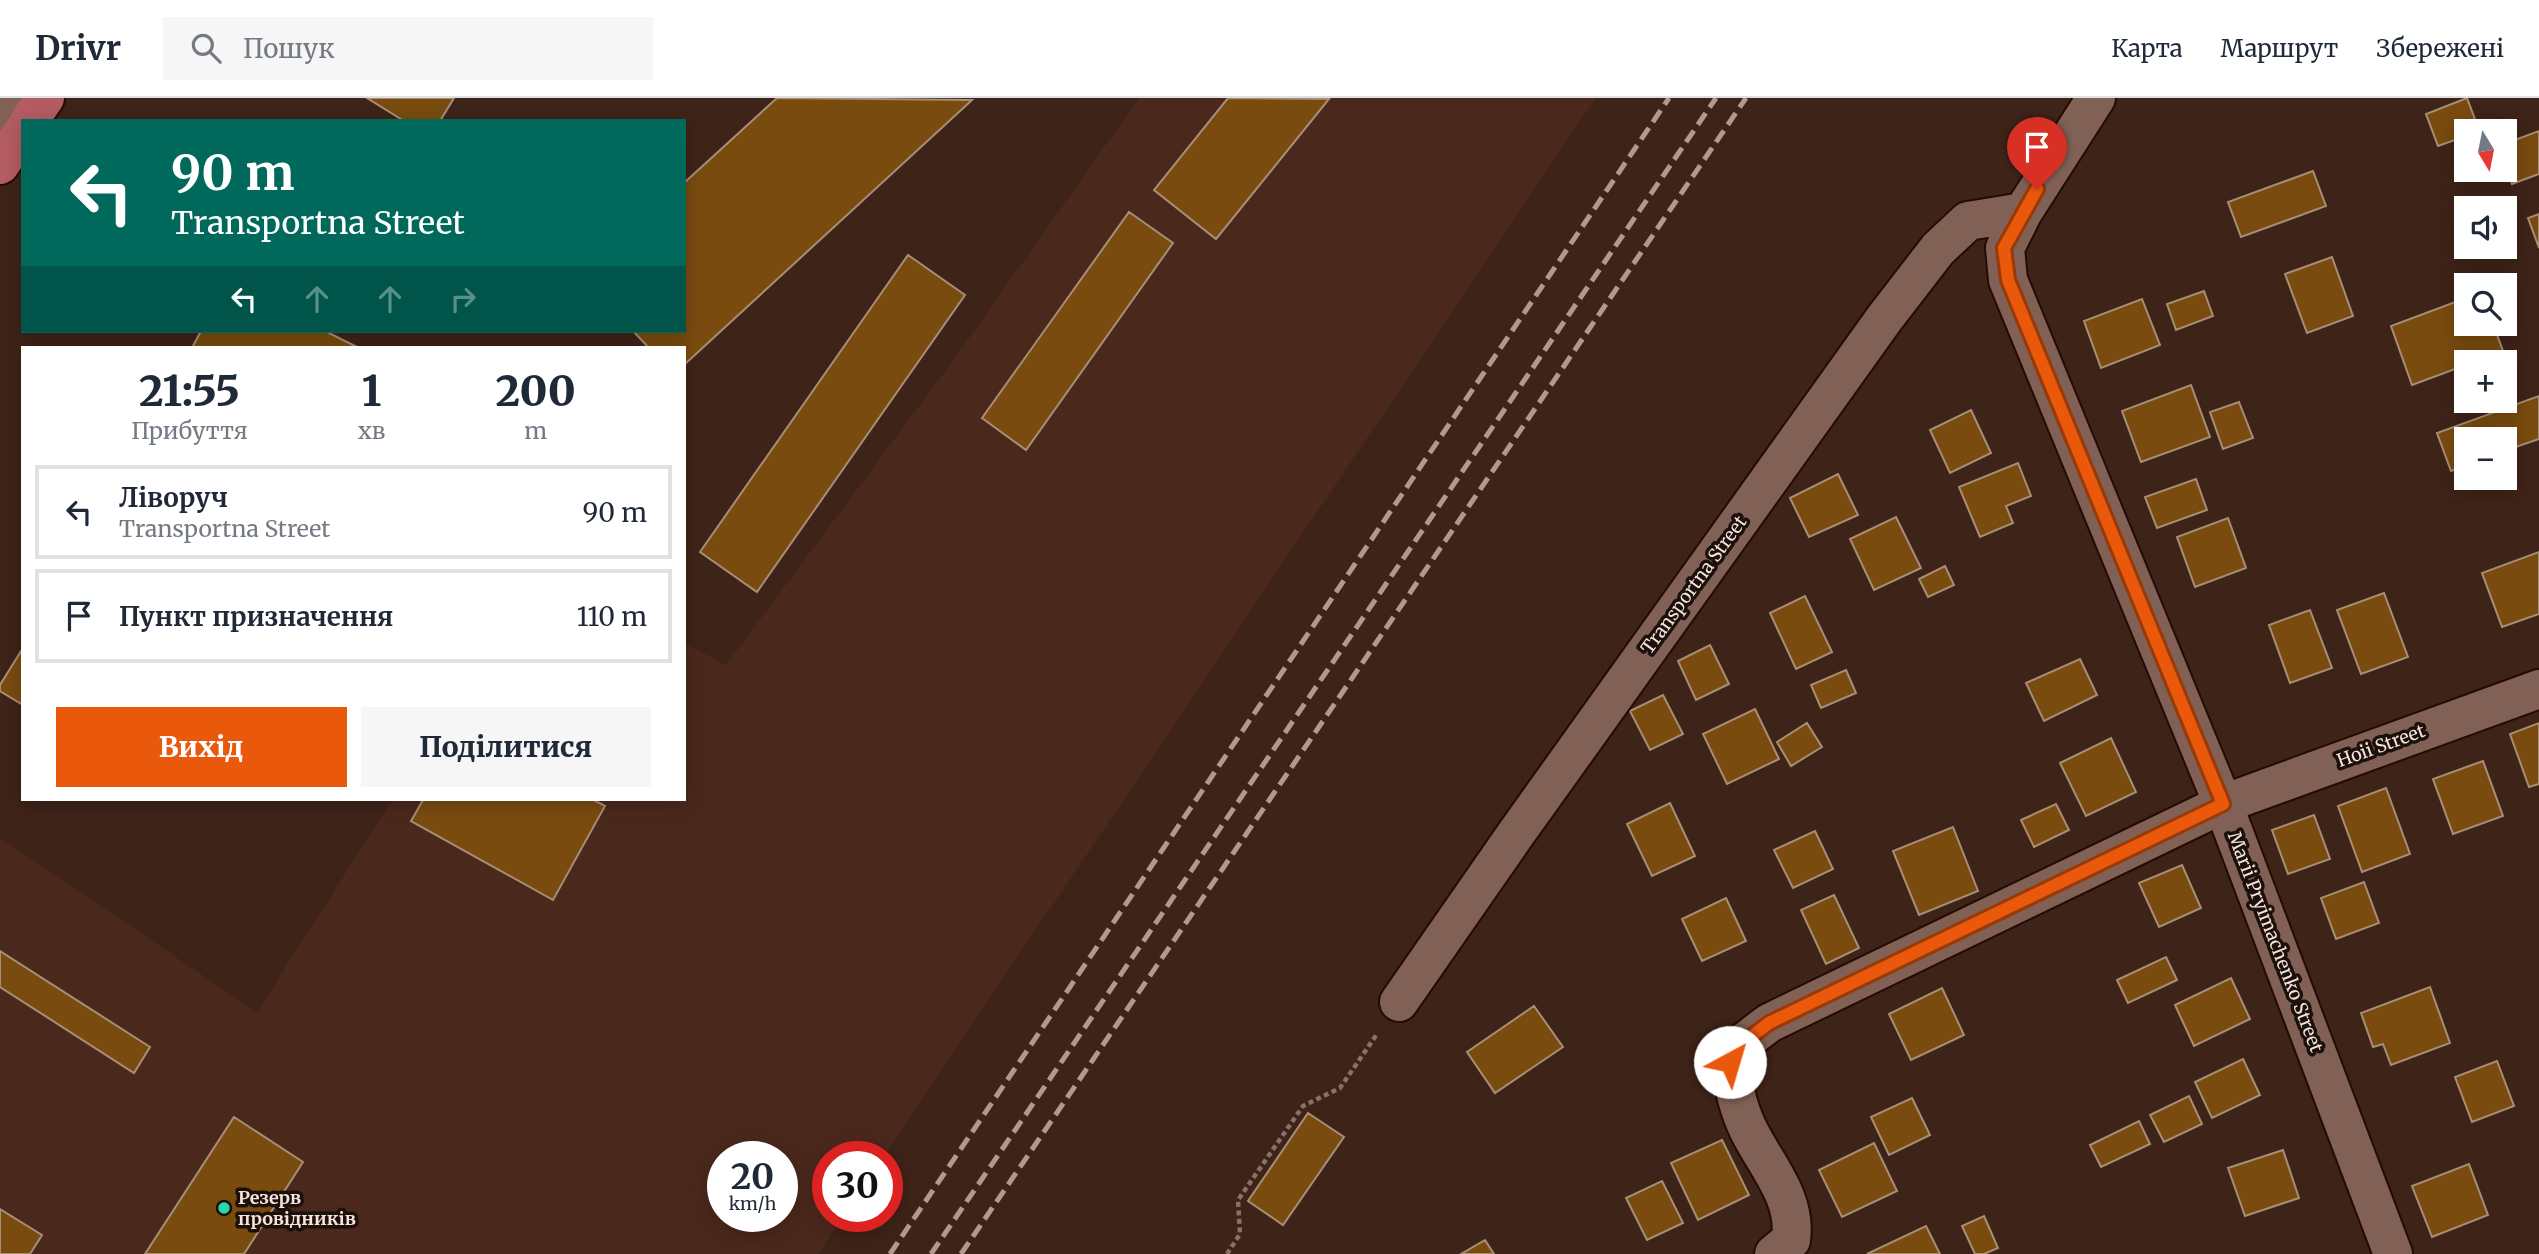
<!DOCTYPE html>
<html lang="uk">
<meta charset="utf-8">
<style>
body{margin:0;font-family:Merriweather,serif;background:#f6f6f7;color:#1f2937;height:100vh;display:flex;flex-direction:column;font-size:26px;white-space:nowrap}
*{box-sizing:border-box;margin:0}
p{font-size:23px;color:#747a83}
.icon{flex:none;width:38px;height:38px;fill:none;stroke:currentColor;stroke-width:2;stroke-linecap:round;stroke-linejoin:round}
.map{position:relative;flex:1;overflow:hidden}
.side{position:absolute;left:21px;top:248px;width:665px;height:455px;display:flex;flex-direction:column;background:#fff;border-radius:0px;box-shadow:0 4px 18px #0003}
.side>*{flex:none}
.banner{position:absolute;left:21px;top:21px;width:665px;height:214px;border-radius:0px;box-shadow:0 4px 18px #0003;background:#00695c;color:#fff;overflow:hidden}
.needle{width:46px;rotate:170deg}
.controls{position:absolute;left:2454px;top:21px;display:grid;gap:14px}
.controls a{display:grid;place-items:center;width:63px;height:63px;border-radius:0px;background:#fff;box-shadow:0 4px 18px #0003;font-size:35px}
.speed{position:absolute;left:707px;top:1043px;display:flex;gap:14px;font-size:35px;font-weight:700;text-align:center}
.speed>*{display:grid;place-content:center;width:91px;height:91px;border-radius:50%;background:#fff;box-shadow:0 4px 18px #0003;line-height:1}
.speed small{font-size:18px;font-weight:400}
.speed .limit{border:10px solid #d22;background:#fff;color:#111}
.pin{position:absolute;display:grid;place-items:center;width:60px;height:60px;color:#fff;margin:-72px -30px;border-radius:50% 50% 50% 0;rotate:-45deg;box-shadow:0 0 7px #0007}
.pin .icon{rotate:45deg}
.me{position:absolute;width:77px;margin:-38px;rotate:39deg;stroke-linejoin:round;filter:drop-shadow(0 0 5px #0008)}
.turn{display:flex;align-items:center;gap:24px;height:147px;padding:0 35px;font-size:32px}
.turn .icon{width:91px;height:91px;stroke-width:2.5}
.turn b{display:block;font-size:49px;line-height:60px}
.lanes{display:flex;align-items:center;height:66px;padding:0 35px;background:#0003;justify-content:center;gap:35px;direction:ltr}
.lanes .off{opacity:.35}
.eta{display:flex;justify-content:space-evenly;align-items:center;height:119px;text-align:center}
.eta b{font-size:42px;font-weight:800;line-height:49px}
.action{display:flex;gap:14px;margin-top:auto;padding:14px 35px}
.action a{flex:1;height:80px;border-radius:0px;background:#ea580c;color:#fff;font-size:28px;font-weight:800;line-height:80px;text-align:center}
.action a+a{background:#f6f6f7;color:#1f2937}
ul{padding:0;list-style:none}
li{display:flex;align-items:center;gap:21px;height:94px;margin:0 14px 10px;padding:0 21px;border:4px solid #e0e1e3;border-radius:0px}
li div{flex:1}
li b{display:block;font-size:26px}
li em{font-style:normal}
header{display:flex;align-items:center;gap:42px;box-sizing:border-box;height:98px;padding:0 35px;background:#fff;border-bottom:2px solid #e0e1e3}
header strong{font-size:33px}
nav{display:flex;gap:38px;margin-inline-start:auto;font-size:24px}
.search{width:490px;height:63px;background:#f6f6f7;display:flex;align-items:center;gap:18px;box-sizing:border-box;padding:0 24px;border-radius:0px;color:#747a83;font-size:26px}
.map>svg:first-child{display:block}
.built{fill:#4b281c;fill-rule:evenodd}
.building{fill:#794b0f;stroke:#a78e76;stroke-width:2}
.lines{fill:none;stroke-linecap:round;stroke-linejoin:round}
.minor-casing{stroke:#240b03;stroke-width:42}
.major-casing{stroke:#240b03;stroke-width:42}
.path{stroke:#887167;stroke-width:4.5;stroke-dasharray:5 3.5;stroke-linecap:butt}
.minor{stroke:#816155;stroke-width:38}
.major{stroke:#b45c62;stroke-width:38}
.rail{stroke:#af9990;stroke-width:5;stroke-dasharray:14 7;stroke-linecap:butt}
.route-casing{stroke:#983908;stroke-width:18}
.route{stroke:#ea580c;stroke-width:12}
.poi-dot{fill:#28d5ad;stroke:#1c100b;stroke-width:2.5}
.labels{text-anchor:middle;stroke-width:7;stroke-linejoin:round;paint-order:stroke}
.street-label{font-size:18px;fill:#f6e3dc;stroke:#1c100b}
.poi-label{font-size:18px;font-weight:bold;fill:#f6e3dc;stroke:#1c100b;text-anchor:start}
</style>
<header>
<strong>Drivr</strong>
<div class="search"><svg class="icon" aria-label="search" viewBox="0 0 24 24"><circle cx="10" cy="10" r="6"/><path d="M15 15l6 6"/></svg>Пошук</div>
<nav><a>Карта</a><a>Маршрут</a><a>Збережені</a></nav>
</header>
<div class="map">
<svg width="2539" height="1156" viewBox="0 0 2539 1156">
<rect width="100%" height="100%" fill="#3e2318"/>
<path class="built" d="M1139,0H1596L883,1059H828V1118H844L818,1156H0V740L257,914L392,702H684V545L726,567L957,257ZM723,1059H782V1118H723Z"/>
<path class="building" d="M367,0H454L440,23H404Z
M777,0L972,2L684,267V250H649L633,233H684V85Z
M1228,0L1329,1L1216,141L1154,92Z
M2467,0L2479,32L2466,33V38L2438,48L2426,16Z
M2539,33V76L2512,86L2504,66V46Z
M2313,73L2326,108L2241,139L2228,104Z
M1129,114L1173,145L1026,352L982,320Z
M2539,116V150L2528,120Z
M908,157L965,197L757,494L700,454Z
M2332,159L2353,218L2307,235L2285,176Z
M2204,193L2213,218L2176,232L2167,206Z
M2466,200V226H2493L2503,253L2473,264H2466V267L2412,287L2391,228Z
M2142,201L2160,247L2101,270L2084,223Z
M201,233H325L359,250H196L193,248Z
M2191,287L2210,339L2141,364L2122,313Z
M2539,298V341L2504,353V341H2466V368L2451,373L2437,335Z
M2239,304L2253,340L2223,351L2210,314Z
M1971,312L1991,355L1950,375L1930,332Z
M2018,365L2031,398L2006,408L2013,425L1980,439L1959,389Z
M1838,376L1858,417L1809,439L1790,400Z
M2196,381L2207,412L2157,430L2145,399Z
M1896,419L1921,470L1874,492L1850,441Z
M2228,420L2246,470L2195,489L2177,439Z
M2539,454V516L2502,529L2482,475Z
M1945,468L1954,487L1928,499L1919,481Z
M2384,495L2408,559L2361,576L2337,512Z
M1805,498L1832,554L1796,571L1770,515Z
M2310,512L2332,570L2290,585L2269,527Z
M1710,547L1729,586L1696,602L1678,563Z
M23,550V607L0,593V587Z
M2080,561L2097,597L2044,623L2026,585Z
M1846,572L1856,595L1821,610L1811,587Z
M1663,597L1683,636L1650,652L1630,613Z
M1755,611L1779,661L1727,686L1703,636Z
M1807,625L1822,649L1791,668L1777,644Z
M2539,625V686L2529,689L2510,636Z
M2111,640L2136,694L2086,718L2060,665Z
M2483,663L2503,718L2453,736L2433,681Z
M2386,690L2410,756L2362,774L2338,708Z
M423,702H594L605,708L553,802L411,723Z
M1670,705L1695,758L1652,778L1627,726Z
M2056,706L2069,732L2034,749L2021,722Z
M2314,717L2330,761L2288,776L2272,732Z
M1953,729L1978,793L1919,817L1893,753Z
M1815,733L1833,771L1793,790L1774,752Z
M2182,767L2201,810L2159,829L2139,785Z
M2364,784L2379,825L2336,841L2321,800Z
M1834,797L1859,850L1826,866L1801,812Z
M1726,800L1746,843L1702,863L1682,821Z
M0,853L150,949L134,975L0,889Z
M2166,859L2177,882L2128,905L2117,882Z
M2231,880L2250,921L2194,948L2175,907Z
M2430,889L2450,945L2391,967L2383,946L2373,949L2361,915Z
M1942,890L1964,937L1911,962L1889,916Z
M1534,908L1563,949L1495,995L1467,954Z
M2243,961L2260,997L2212,1020L2195,984Z
M2497,963L2514,1008L2472,1024L2455,979Z
M2189,998L2202,1026L2164,1044L2150,1017Z
M1912,1000L1930,1037L1889,1057L1871,1019Z
M1308,1015L1344,1039L1283,1127L1248,1103Z
M234,1019L303,1064L244,1156H145Z
M2139,1023L2150,1046L2101,1069L2090,1047Z
M1722,1042L1749,1097L1698,1122L1671,1065Z
M1874,1045L1897,1093L1842,1119L1819,1072Z
M2283,1052L2299,1100L2245,1118L2228,1070Z
M2469,1066L2488,1117L2432,1139L2412,1088Z
M1662,1083L1683,1125L1647,1142L1626,1100Z
M0,1111L42,1137L30,1156H0Z
M1984,1118L1998,1150L1984,1156H1975L1962,1128Z
M1926,1128L1940,1156H1867Z
M1485,1142L1494,1156H1461Z"/>
<g class="lines">
<defs>
<path id="minor" d="M2096,0L2023,114L2005,150L2008,182L2223,706L2539,591
M0,17L34,0
M1399,904L1515,737L1884,221L1938,151L1968,123L2023,114
M1774,1156L1791,1142C1797,1100 1767,1069 1749,1033C1738,1011 1733,988 1730,964L1743,945L1769,925L2223,706L2393,1156"/>
<path id="major" d="M29,23L45,0
M0,67L23,33"/>
</defs>
<use href="#minor" class="minor-casing"/>
<use href="#major" class="major-casing"/>
<path class="path" d="M1227,1156L1240,1136L1238,1102L1303,1008L1340,990L1377,936"/>
<use href="#minor" class="minor"/>
<use href="#major" class="major"/>
<path class="rail" d="M890,1156L1669,0
M931,1156L1716,0
M961,1156L1746,0"/>
</g>
<g class="lines">
<defs>
<path id="route" d="M1730,964L1743,945L1769,925L2223,706L2008,182L2004,150L2037,91"/>
</defs>
<use href="#route" class="route-casing"/>
<use href="#route" class="route"/>
</g>
<circle class="poi-dot" cx="224" cy="1110" r="7"/>
<g class="labels">
<g class="street-label">
<text transform="translate(1694 487) rotate(-54)" y="6">Transportna Street</text>
<text transform="translate(2381 648) rotate(-20)" y="6">Hoii Street</text>
<text transform="translate(2275 844) rotate(69)" y="6">Marii Pryimachenko Street</text>
</g>
<g class="poi-label">
<text x="238" y="1106">Резерв<tspan x="238" dy="21">провідників</tspan></text>
</g>
</g>
</svg>
<div class="controls">
<a><svg class="needle" viewBox="-14 -14 28 28"><path d="M0-13l5 13h-10z" fill="#e53935"/><path d="M0 13l5-13h-10z" fill="#747a83"/></svg></a>
<a><svg class="icon" aria-label="sound" viewBox="0 0 24 24"><path d="M4 9h4l5-4v14l-5-4H4zM17 9q2 3 0 6"/></svg></a>
<a><svg class="icon" aria-label="search" viewBox="0 0 24 24"><circle cx="10" cy="10" r="6"/><path d="M15 15l6 6"/></svg></a>
<a>+</a>
<a>−</a>
</div>
<div class="speed"><div>20<small>km/h</small></div><div class="limit">30</div></div>
<div class="pin" style="left:2037px;top:91px;background:#d93025"><svg class="icon" aria-label="arrive" viewBox="0 0 24 24"><path d="M6 21V4h12l-3 4 3 4H6"/></svg></div>
<svg class="me" style="left:1730px;top:964px" viewBox="-20 -20 40 40"><circle r="19" fill="#fff"/><path d="M0-13L10 11 0 6-10 11z" fill="#ea580c"/></svg>
<div class="banner">
<div class="turn"><svg class="icon" aria-label="left" viewBox="0 0 24 24"><path d="M17 20v-9H6M10 6l-5 5 5 5"/></svg><div><b>90 m</b>Transportna Street</div></div>
<div class="lanes"><svg class="icon" aria-label="left" viewBox="0 0 24 24"><path d="M17 20v-9H6M10 6l-5 5 5 5"/></svg><svg class="icon off" aria-label="ahead" viewBox="0 0 24 24"><path d="M12 20V5M6 11l6-6 6 6"/></svg><svg class="icon off" aria-label="ahead" viewBox="0 0 24 24"><path d="M12 20V5M6 11l6-6 6 6"/></svg><svg class="icon off" aria-label="right" viewBox="0 0 24 24"><path d="M7 20v-9h11M14 6l5 5-5 5"/></svg></div>
</div>
<section class="side">
<div class="eta">
<div><b>21:55</b><p>Прибуття</p></div>
<div><b>1</b><p>хв</p></div>
<div><b>200</b><p>m</p></div>
</div>
<ul>
<li><svg class="icon" aria-label="left" viewBox="0 0 24 24"><path d="M17 20v-9H6M10 6l-5 5 5 5"/></svg><div><b>Ліворуч</b><p>Transportna Street</p></div><em>90 m</em></li>
<li><svg class="icon" aria-label="arrive" viewBox="0 0 24 24"><path d="M6 21V4h12l-3 4 3 4H6"/></svg><div><b>Пункт призначення</b></div><em>110 m</em></li>
</ul>
<div class="action"><a>Вихід</a><a>Поділитися</a></div>
</section>
</div>
